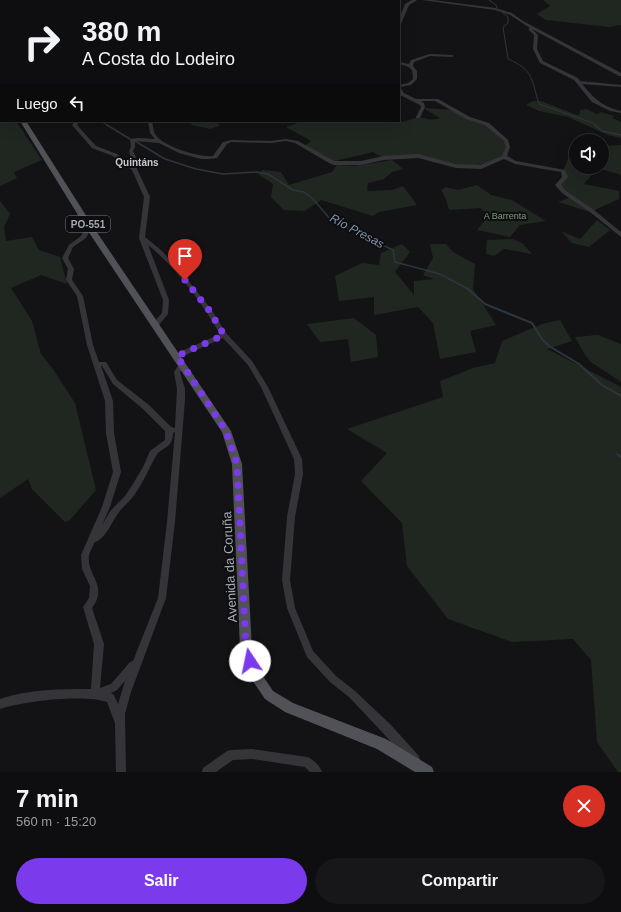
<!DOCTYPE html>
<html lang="es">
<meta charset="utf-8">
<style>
body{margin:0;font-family:Helvetica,sans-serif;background:#171719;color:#f1f3f6;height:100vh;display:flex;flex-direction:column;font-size:15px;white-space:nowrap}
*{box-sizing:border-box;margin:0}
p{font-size:13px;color:#9b9c9f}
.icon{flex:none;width:22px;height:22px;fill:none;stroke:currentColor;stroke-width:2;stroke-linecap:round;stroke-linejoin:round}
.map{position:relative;height:772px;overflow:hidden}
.details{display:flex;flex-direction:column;background:#0e0e10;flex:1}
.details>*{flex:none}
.guide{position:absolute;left:0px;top:0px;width:400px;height:122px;box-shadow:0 4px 16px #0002,0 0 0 1px #2e2e30;background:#0e0e10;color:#f1f3f6;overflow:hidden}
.tools{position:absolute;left:569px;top:134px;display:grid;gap:8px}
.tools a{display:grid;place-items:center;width:40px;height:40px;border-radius:50%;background:#0e0e10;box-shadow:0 4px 16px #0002,0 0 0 1px #2e2e30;font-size:20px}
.pin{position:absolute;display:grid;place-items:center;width:34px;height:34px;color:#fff;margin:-41px -17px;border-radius:50% 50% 50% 0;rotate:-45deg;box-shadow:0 0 4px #0007}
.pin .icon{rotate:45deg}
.me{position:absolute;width:44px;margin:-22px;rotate:349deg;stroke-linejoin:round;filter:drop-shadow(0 0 3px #0008)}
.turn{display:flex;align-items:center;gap:14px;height:84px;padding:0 16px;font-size:18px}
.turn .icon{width:52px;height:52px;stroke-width:2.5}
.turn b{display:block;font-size:28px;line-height:34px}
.then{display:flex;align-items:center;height:38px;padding:0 16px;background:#0003;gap:8px;font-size:15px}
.round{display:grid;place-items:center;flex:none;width:42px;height:42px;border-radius:21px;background:#171719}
.overview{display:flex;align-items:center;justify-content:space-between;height:68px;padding:0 16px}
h1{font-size:24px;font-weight:700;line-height:30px}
.button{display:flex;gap:8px;margin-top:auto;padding:8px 16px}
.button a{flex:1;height:46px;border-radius:24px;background:#7c3aed;color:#fff;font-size:16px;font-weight:700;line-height:46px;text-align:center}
.button a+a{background:#171719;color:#f1f3f6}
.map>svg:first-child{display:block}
.green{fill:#202721}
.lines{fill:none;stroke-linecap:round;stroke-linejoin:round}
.stream-far2{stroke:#2e353c;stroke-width:1}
.stream-far1{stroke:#2e353c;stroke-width:1.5}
.stream{stroke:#2e353c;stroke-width:2}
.minor{fill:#353539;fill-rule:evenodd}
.major{fill:#515258;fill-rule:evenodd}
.highway{fill:#61636a;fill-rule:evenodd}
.route{stroke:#7c3aed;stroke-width:7;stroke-dasharray:0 12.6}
.labels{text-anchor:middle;stroke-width:4;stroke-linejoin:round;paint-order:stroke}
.far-park-label{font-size:9px;fill:#7f9d83;stroke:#0e0e10}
.far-neighbourhood-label{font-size:10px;font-weight:bold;fill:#c7c9d0;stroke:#0e0e10}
.shield{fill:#0e0e10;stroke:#787a83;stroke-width:1}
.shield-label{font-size:10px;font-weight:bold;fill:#a6a9b4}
.water-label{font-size:12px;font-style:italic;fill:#8094ab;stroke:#0e0e10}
.near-street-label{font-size:13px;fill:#a6a9b4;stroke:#0e0e10}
</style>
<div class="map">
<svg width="621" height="772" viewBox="0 0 621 772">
<rect width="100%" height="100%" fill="#131315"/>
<path class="green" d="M93,0H264L265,1H97Z
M543,0H621V25L610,27L546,20L537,14L550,6Z
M0,96L1,121H16L42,160L14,172L17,178L0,186Z
M533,101H541L577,115L580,114V110L586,109L597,114L601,112L614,116L612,118L621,122V138L608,135L568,117L539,111L526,105Z
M423,108L455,110L468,118L480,121L499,134L508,147L504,157L472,167L418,156L384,158L373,152L331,162L304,146L311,141L286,127L303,121H396C405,124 410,118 418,118C427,117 428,122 440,118Z
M190,121H217L220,126L210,129L192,125Z
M621,145V175L598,168L584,184L619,191V199L590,212L558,202L571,197L558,185L565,177L563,171L572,149H576V167H602V146Z
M392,160L403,169L392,172L384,179L368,183L367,191L392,190L403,186L417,205L379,212L373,216L321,200L305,211L284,210L271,197L273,184L258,174L263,170L281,172L289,185L332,172L337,165L355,166Z
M477,185L491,195L512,200L546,221L520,225L510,237L477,230L489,215L480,208L449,210L446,199L441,190L446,187L458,190Z
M0,201L10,214L4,227L6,241L32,237L39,250L60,257L67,284L41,275L11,288L32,321L41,354L53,369L75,403L96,490L70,520L65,522L32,489L28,479L0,498Z
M597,220L610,230L589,247L572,243L561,231L580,239Z
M513,239L522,243L532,254L504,249L494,256L486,254L487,240Z
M402,244L410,252L395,272L414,295V281L434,279L423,275L433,258L430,244H446L453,252L475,264L473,289L496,325L470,331L476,352L440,359L433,323L418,307L374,315V297L339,301L335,276L362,263L379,265L381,253Z
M354,318L376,335L378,357L351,362L348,339L320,342L307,324Z
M560,320L572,341L547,349L621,387V772H618L597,742L591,660L573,639L512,642L448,619L407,566L402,523L361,481L387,453L347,429L443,397L440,381L473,368L495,363L502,341L542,324Z
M598,335L621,344V382L591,362L585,355L575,337Z"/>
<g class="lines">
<path class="stream-far2" d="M489,0L496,5L497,8
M502,12L508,17V23L503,27L508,59C534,70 531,79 539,104L593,123L596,126
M100,121L109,126"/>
<path class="stream-far1" d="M107,125L130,139
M595,125L602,131L621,135
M135,141L165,159L196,169L223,174L257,172L268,174L293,190L304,192L313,199L331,220L393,250L395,262L440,274L468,289"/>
<path class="stream" d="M467,288L485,304L532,323L542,339L549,346L579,364L602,385L621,396
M617,454L621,457"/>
<path class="minor" d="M369,0H374L375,1H370Z
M396,0H400V1L399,2Z
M412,0H417L409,5L401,24L399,25V19L405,4Z
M422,0H433L495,8L512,13L523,21L621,73V76H619L532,29L538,35L537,49L543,61L578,78L580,81L621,85V87L582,84C595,99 601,106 621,111V113L610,111L592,102L574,80L540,63L533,49L534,35L528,29L530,28L510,15L495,10Z
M430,54L452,55L454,56L452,57L430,56L414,62L413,66L417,71V79L411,85L400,87L404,93L416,99H438L470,117L489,123L508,140L510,147L507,156L516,161L565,170L568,177L561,185L566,191L594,210L621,232V237L590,212L562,193L555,185L562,177L561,172L515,164L504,159L481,169L456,168L418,158L384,160L361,165H334L329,163L295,143L286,141L271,143L231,142L227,144L217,158L209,159H201L179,153L159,143L135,141V147L133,151L138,162L137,169L150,197L145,237L162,251L187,279L211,309L226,333L252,361L268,387L302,459L303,474L295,517L290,580L295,608L313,651L336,676L355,691L390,724L419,756L420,760L419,764L415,765L411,764L382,732L349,697L330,682L307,657L287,608L282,580L287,517L295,474L294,459L261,387L248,365L223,338L179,358H175L174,356L175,354L220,334C202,303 176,267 148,245L169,300L168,314L158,326H154L153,324L154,322L162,313L163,300L139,238L144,197L132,170L113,156L92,148L72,125L75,121H80L77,125L96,146L117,154L132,165V162L129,151L131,147L130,139L139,138L155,139L150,133L148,121H152C153,125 153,130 155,134C162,146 199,158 213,156L223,142L231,140L271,141L286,139L298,141L334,161H361L384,156L418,154L456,164L480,165L502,156L506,147L504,141L485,125L466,119L435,101H421L424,103L425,107L420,118H416V117L421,107L420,105L400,95L399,92V85L408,83L413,79C413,67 410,67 399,64V62L409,64L411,60Z
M90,226L93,228L89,232L86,238L73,247L68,258L74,269L72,280L83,296L93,345L99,362H106L117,380L149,405L171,427L175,428L177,389L174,372L180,363H184L185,365L180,372L185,389V400L175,522L166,598L131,692L125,714L126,772H116L115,723L107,702C84,694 24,701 0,709V699C28,689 61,689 91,689L94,644L83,607L89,598L90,586L82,569L81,555L102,507L113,472L106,433L105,401L87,345L77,296L66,280L68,269L62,258L69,245L81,236L84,230ZM101,366H102L113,384L143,409L165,431V440L150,451L143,467L133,484L125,496L111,510L102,525L110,507L121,472L114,433L113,401ZM175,432L167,522L158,598L133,661L130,662L111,684L100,688L104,644L92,608C109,585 86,576 89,555C90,551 93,547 94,543C106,538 110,525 117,515C122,507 130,502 135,494C141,485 146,476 150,467C152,464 154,459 156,456C161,447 173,449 173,433ZM125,681L118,704L114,695L111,693L117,690Z
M252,749L307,757C313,759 320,766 322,772H310L305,767L252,759L233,760L216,772H202L203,768L227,751L231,750Z"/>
<path class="major" d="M0,87L1,88V92L0,91Z
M20,121H26L94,228L231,431L242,464L252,649L259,670L273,691L293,703L386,739L432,767L434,772H415L377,749L285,712L265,699L250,677L240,649L232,464L222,432L86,228Z"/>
<path class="highway" d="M109,0H126L127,1H110Z"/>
</g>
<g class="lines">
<path class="route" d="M185,280L209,310L224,335L177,356L226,431L237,464L246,649L250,661"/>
</g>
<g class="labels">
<g class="far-park-label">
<text x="505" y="219">A Barrenta</text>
</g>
<g class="far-neighbourhood-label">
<text x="137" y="166">Quintáns</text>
</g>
<rect class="shield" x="66" y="216" width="44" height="16" rx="3"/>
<g class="shield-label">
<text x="88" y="228">PO-551</text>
</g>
<g class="water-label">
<text transform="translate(357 231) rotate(28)" y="4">Río Presas</text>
</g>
<g class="near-street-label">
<text transform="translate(229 567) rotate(-93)" y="5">Avenida da Coruña</text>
</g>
</g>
</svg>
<div class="tools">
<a><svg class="icon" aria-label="sound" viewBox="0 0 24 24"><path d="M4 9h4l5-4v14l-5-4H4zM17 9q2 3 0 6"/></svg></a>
</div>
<div class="pin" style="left:185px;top:280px;background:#d93025"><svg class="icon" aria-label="arrive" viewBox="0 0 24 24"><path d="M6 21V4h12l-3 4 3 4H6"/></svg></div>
<svg class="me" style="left:250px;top:661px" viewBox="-20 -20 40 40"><circle r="19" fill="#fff"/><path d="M0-13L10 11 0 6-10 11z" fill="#7c3aed"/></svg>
<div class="guide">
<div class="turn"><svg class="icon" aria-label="right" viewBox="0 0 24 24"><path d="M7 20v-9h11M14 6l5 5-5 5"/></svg><div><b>380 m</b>A Costa do Lodeiro</div></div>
<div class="then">Luego<svg class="icon" aria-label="left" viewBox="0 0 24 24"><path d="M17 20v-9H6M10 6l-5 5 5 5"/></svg></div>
</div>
</div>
<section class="details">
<div class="overview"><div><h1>7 min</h1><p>560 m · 15:20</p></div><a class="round" style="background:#d93025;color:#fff"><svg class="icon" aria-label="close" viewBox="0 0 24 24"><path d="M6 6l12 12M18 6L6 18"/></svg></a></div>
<div class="button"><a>Salir</a><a>Compartir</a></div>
</section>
